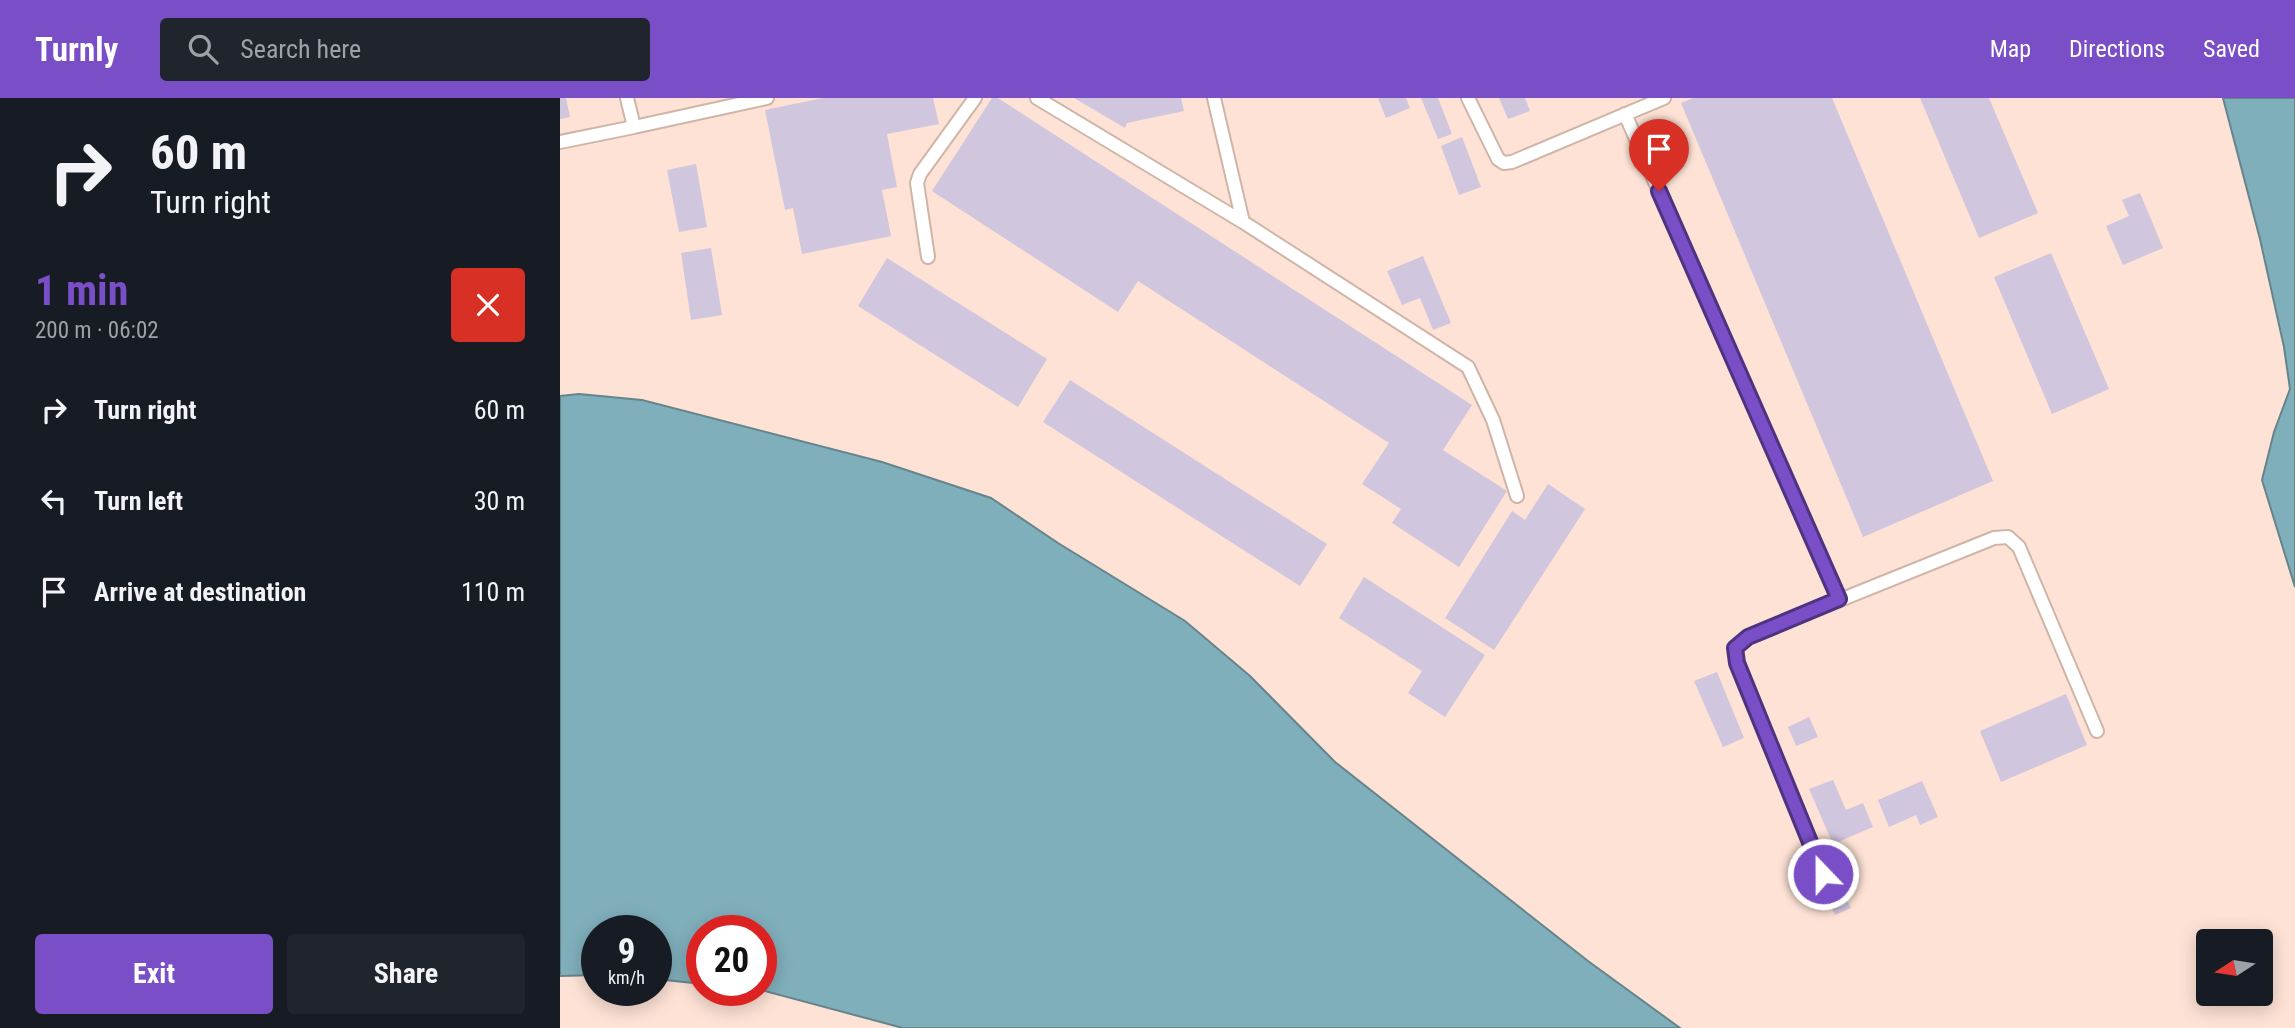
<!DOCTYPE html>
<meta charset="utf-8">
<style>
body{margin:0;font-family:"Roboto Condensed",sans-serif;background:#20242c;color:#f1f3f6;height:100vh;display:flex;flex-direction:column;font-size:26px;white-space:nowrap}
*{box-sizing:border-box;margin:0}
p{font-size:23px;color:#9ea1a6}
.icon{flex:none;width:38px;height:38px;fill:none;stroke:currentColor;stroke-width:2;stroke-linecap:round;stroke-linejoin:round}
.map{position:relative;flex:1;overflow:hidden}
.side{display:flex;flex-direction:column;background:#171b24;width:560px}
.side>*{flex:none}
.hud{background:#171b24;color:#f1f3f6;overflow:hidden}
.needle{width:46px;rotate:258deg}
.controls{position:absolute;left:1636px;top:831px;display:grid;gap:14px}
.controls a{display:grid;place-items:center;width:77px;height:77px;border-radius:7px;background:#171b24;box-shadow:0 4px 18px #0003;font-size:35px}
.speed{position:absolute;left:21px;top:817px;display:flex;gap:14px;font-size:35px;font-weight:700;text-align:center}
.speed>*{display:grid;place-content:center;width:91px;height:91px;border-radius:50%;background:#171b24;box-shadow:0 4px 18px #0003;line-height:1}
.speed small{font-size:18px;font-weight:400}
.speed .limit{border:10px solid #d22;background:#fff;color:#111}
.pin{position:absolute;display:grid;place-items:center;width:60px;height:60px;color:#fff;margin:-72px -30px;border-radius:50% 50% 50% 0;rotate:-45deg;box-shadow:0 0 7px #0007}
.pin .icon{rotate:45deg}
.me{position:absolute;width:77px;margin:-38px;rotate:338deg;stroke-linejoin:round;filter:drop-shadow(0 0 5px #0008)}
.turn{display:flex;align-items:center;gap:24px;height:147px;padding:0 35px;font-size:32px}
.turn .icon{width:91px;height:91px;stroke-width:2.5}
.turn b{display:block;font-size:49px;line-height:60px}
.round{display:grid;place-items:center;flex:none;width:74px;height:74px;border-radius:7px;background:#20242c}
.overview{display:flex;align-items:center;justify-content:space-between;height:119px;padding:0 35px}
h1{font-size:42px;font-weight:700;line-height:52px;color:#794ec7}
.action{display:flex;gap:14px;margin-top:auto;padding:14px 35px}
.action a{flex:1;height:80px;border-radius:7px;background:#794ec7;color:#fff;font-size:28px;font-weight:700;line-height:80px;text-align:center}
.action a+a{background:#20242c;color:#f1f3f6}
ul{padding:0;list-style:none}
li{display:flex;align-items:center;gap:21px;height:91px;padding:0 35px}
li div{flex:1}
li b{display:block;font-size:26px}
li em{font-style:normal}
header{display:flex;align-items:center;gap:42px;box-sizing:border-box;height:98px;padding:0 35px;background:#794ec7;color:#fff}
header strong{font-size:33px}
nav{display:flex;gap:38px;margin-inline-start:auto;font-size:24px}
.search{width:490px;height:63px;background:#20242c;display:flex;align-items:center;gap:18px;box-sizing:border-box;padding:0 24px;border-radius:7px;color:#9ea1a6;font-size:26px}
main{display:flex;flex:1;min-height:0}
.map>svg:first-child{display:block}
.water{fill:#80afbc;stroke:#65848b;stroke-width:2}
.building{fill:#d0c6dd}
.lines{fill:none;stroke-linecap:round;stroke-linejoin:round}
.service-casing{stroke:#cfb5a8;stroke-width:16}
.service{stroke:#fff;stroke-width:12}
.route-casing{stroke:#4f3381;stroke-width:18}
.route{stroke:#794ec7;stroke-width:12}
</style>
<header>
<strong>Turnly</strong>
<div class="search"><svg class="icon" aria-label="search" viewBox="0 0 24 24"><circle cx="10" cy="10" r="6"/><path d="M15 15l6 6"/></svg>Search here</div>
<nav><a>Map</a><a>Directions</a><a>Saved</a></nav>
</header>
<main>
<section class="side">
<div class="hud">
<div class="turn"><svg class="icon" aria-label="right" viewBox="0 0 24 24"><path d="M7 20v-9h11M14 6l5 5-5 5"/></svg><div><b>60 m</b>Turn right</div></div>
</div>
<div class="overview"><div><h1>1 min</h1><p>200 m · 06:02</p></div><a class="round" style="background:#d93025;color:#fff"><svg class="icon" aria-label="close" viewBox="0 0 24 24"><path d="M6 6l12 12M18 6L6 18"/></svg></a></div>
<ul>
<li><svg class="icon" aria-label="right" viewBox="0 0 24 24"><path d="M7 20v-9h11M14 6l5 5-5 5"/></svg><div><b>Turn right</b></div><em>60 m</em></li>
<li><svg class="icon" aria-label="left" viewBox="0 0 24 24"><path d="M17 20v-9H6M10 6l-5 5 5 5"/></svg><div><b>Turn left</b></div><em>30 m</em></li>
<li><svg class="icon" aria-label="arrive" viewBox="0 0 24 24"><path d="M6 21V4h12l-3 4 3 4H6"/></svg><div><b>Arrive at destination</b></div><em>110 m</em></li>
</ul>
<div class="action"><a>Exit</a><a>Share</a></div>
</section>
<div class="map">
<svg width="1735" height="930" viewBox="0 0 1735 930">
<rect width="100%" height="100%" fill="#fde2d5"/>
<path class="water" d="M1663,0H1735V489L1702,382L1714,334L1730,291L1724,249L1700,141Z
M19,296L82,302L322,364L431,400L498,445L625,523L690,578L775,664L1028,863L1120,930H343L201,892V833H142V886L96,881V833H37V877L0,878V298Z"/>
<path class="building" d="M0,0H6L10,19L0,21Z
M263,0H373L379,26L327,36L337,89L322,92L331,138L242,156L233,110L225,112L205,12Z
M432,0H438L912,307L883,352L947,393L899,469L832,425L841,411L802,386L829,345L578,183L558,214L372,93Z
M514,0H621L624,13L567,25L565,30Z
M818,0H846L850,10L826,20Z
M861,0H878L892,36L878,41Z
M939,0H965L970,13L948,21Z
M1133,0H1272L1433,383L1303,439L1121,5Z
M1360,0H1429L1478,115L1419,140Z
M902,39L921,89L899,97L881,48Z
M136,66L147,129L119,134L107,72Z
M1580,95L1603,150L1563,167L1546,128L1569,118L1562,102Z
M151,150L162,217L131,222L121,155Z
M1491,155L1549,291L1492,316L1434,179Z
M863,158L891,225L873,232L860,200L842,207L827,173Z
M327,160L487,261L458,309L298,208Z
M510,282L767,446L740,488L483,324Z
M988,386L1025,411L934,552L885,520L952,413L965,422Z
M804,479L925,557L885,619L848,595L862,573L779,520Z
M1157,574L1184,640L1163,649L1134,583Z
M1506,596L1527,647L1441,684L1420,633Z
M1249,619L1258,639L1236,648L1228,629Z
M1273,682L1286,712L1303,705L1313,729L1273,746L1249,691Z
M1362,683L1378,719L1360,727L1356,717L1329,729L1318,702Z
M1278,783L1291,810L1275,817L1263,790Z"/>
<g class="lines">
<defs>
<path id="service" d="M477,0L683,124L908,269L933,322L957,398
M654,0L683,124
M908,0L938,61L944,65L952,64L1104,0
M1065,16L1279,501
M74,29L207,0
M0,44L74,29L67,0
M368,159L357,85L360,76L415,0
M1263,776L1177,565L1175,550L1188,539L1434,440L1448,439L1459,449L1537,633"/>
</defs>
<use href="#service" class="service-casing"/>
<use href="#service" class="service"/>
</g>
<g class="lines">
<defs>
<path id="route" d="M1099,93L1279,501L1188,539L1175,550L1177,565L1263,776"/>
</defs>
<use href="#route" class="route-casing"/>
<use href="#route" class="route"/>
</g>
</svg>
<div class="controls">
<a><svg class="needle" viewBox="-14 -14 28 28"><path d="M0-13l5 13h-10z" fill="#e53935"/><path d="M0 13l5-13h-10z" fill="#9ea1a6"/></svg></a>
</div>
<div class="speed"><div>9<small>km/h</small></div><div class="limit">20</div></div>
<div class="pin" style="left:1099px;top:93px;background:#d93025"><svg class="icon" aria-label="arrive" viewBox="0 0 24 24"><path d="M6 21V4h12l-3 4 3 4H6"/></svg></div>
<svg class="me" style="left:1263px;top:776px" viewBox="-20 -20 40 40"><circle r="17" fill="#794ec7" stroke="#fff" stroke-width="3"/><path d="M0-11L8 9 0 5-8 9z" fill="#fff"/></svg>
</div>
</main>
